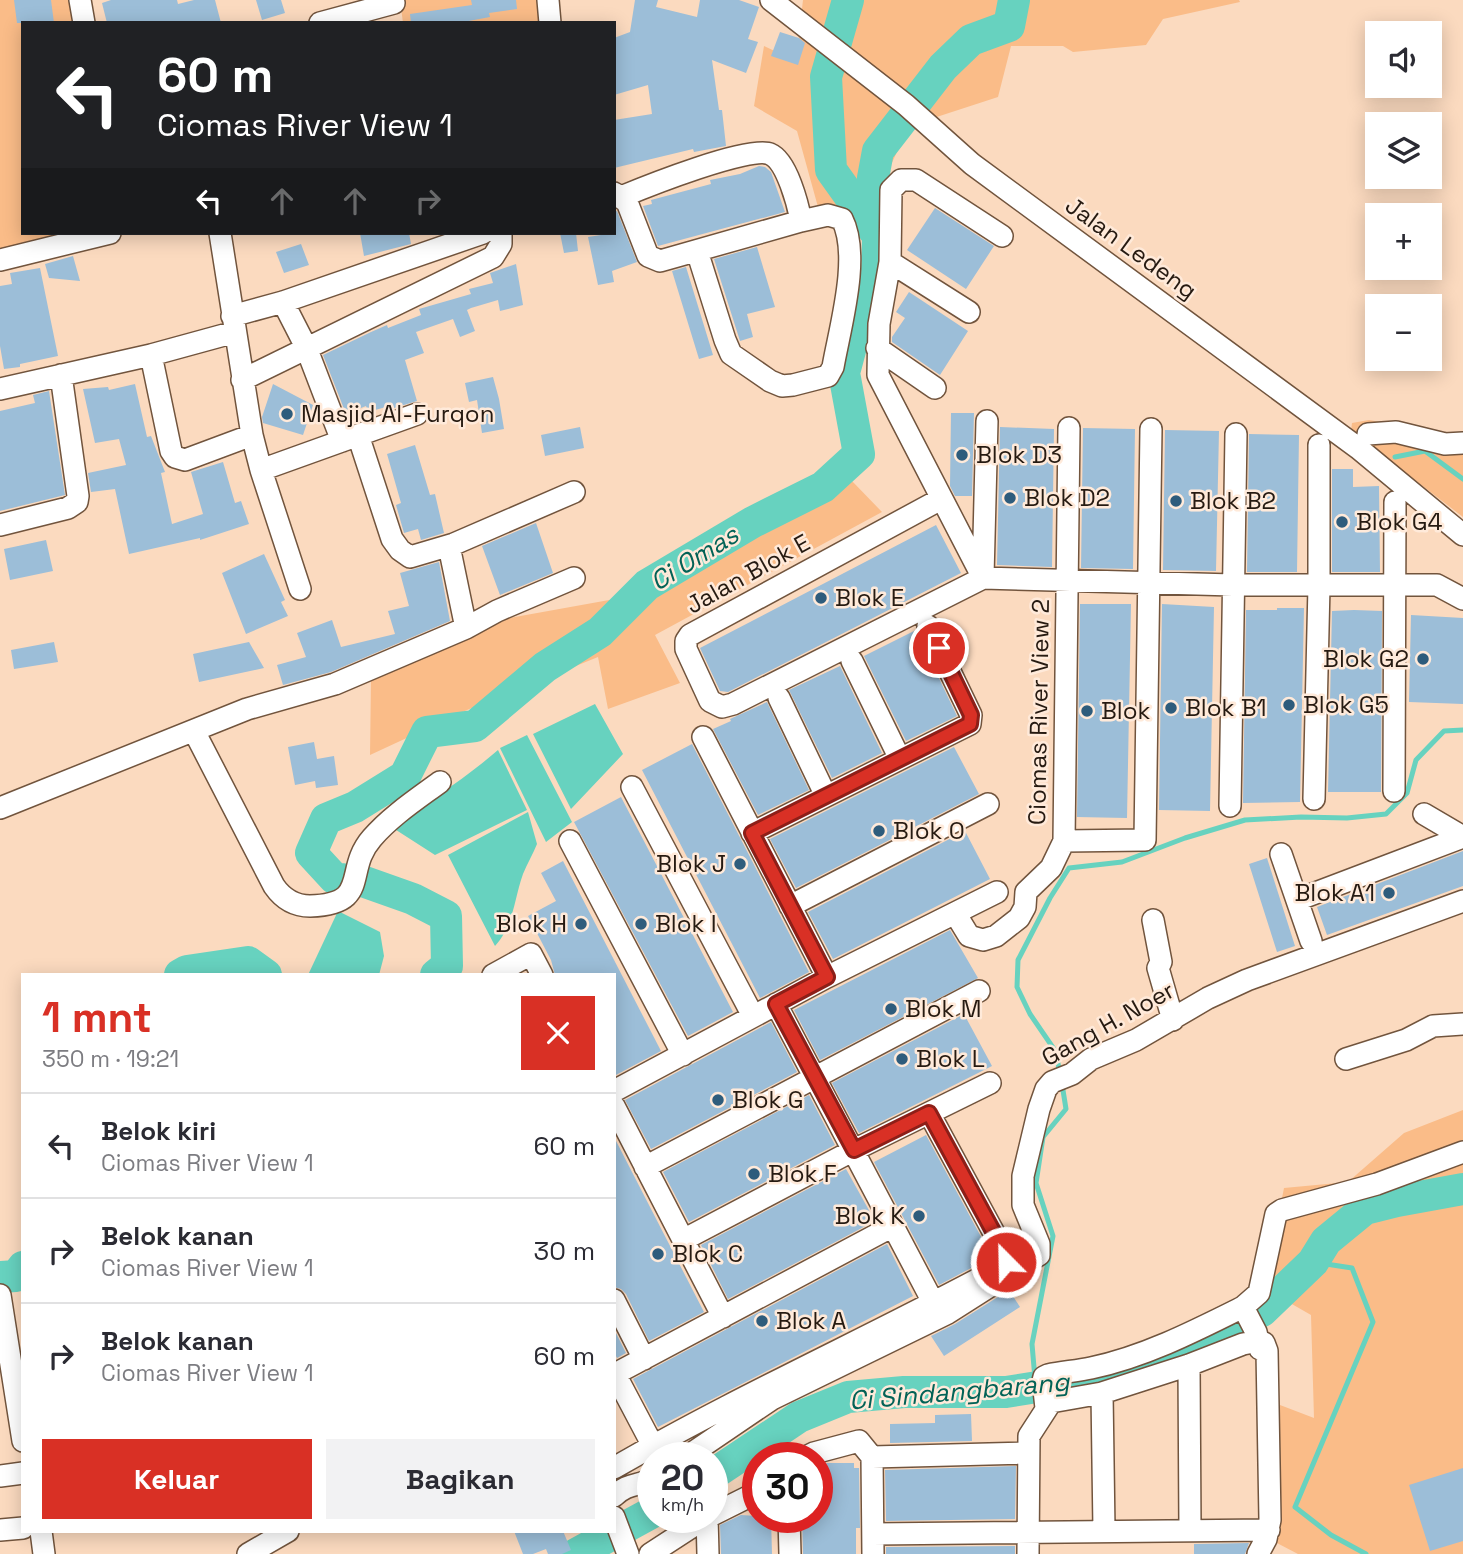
<!DOCTYPE html>
<html lang="id">
<meta charset="utf-8">
<style>
body{margin:0;font-family:"Space Grotesk",sans-serif;background:#f2f2f3;color:#2b2b33;height:100vh;display:flex;flex-direction:column;font-size:26px;white-space:nowrap}
*{box-sizing:border-box;margin:0}
p{font-size:23px;color:#7c7c81}
.icon{flex:none;width:38px;height:38px;fill:none;stroke:currentColor;stroke-width:2;stroke-linecap:round;stroke-linejoin:round}
.map{position:relative;flex:1;overflow:hidden}
.side{position:absolute;left:21px;top:973px;width:595px;height:560px;display:flex;flex-direction:column;background:#fff;border-radius:0px;box-shadow:0 4px 18px #0003}
.side>*{flex:none}
.banner{position:absolute;left:21px;top:21px;width:595px;height:214px;border-radius:0px;box-shadow:0 4px 18px #0003;background:#202124;color:#fff;overflow:hidden}
.tools{position:absolute;left:1365px;top:21px;display:grid;gap:14px}
.tools a{display:grid;place-items:center;width:77px;height:77px;border-radius:0px;background:#fff;box-shadow:0 4px 18px #0003;font-size:35px}
.speed{position:absolute;left:637px;top:1442px;display:flex;gap:14px;font-size:35px;font-weight:700;text-align:center}
.speed>*{display:grid;place-content:center;width:91px;height:91px;border-radius:50%;background:#fff;box-shadow:0 4px 18px #0003;line-height:1}
.speed small{font-size:18px;font-weight:400}
.speed .limit{border:10px solid #d22;background:#fff;color:#111}
.pin{position:absolute;display:grid;place-items:center;width:60px;height:60px;color:#fff;margin:-30px;border:4px solid #fff;border-radius:50%;box-shadow:0 2px 7px #0007}
.me{position:absolute;width:77px;margin:-38px;rotate:337deg;stroke-linejoin:round;filter:drop-shadow(0 0 5px #0008)}
.turn{display:flex;align-items:center;gap:24px;height:147px;padding:0 21px;font-size:32px}
.turn .icon{width:91px;height:91px;stroke-width:2.5}
.turn b{display:block;font-size:49px;line-height:60px}
.lanes{display:flex;align-items:center;height:66px;padding:0 21px;background:#0003;justify-content:center;gap:35px;direction:ltr}
.lanes .off{opacity:.35}
.round{display:grid;place-items:center;flex:none;width:74px;height:74px;border-radius:0px;background:#f2f2f3}
.overview{display:flex;align-items:center;justify-content:space-between;height:119px;padding:0 21px}
h1{font-size:42px;font-weight:700;line-height:52px;color:#d93025}
.button{display:flex;gap:14px;margin-top:auto;padding:14px 21px}
.button a{flex:1;height:80px;border-radius:0px;background:#d93025;color:#fff;font-size:28px;font-weight:700;line-height:80px;text-align:center}
.button a+a{background:#f2f2f3;color:#2b2b33}
ul{padding:0;list-style:none}
li{display:flex;align-items:center;gap:21px;height:105px;padding:0 21px;border-top:2px solid #e1e1e2}
li div{flex:1}
li b{display:block;font-size:26px}
li em{font-style:normal}
.map>svg:first-child{display:block}
.green{fill:#fabc88}
.water{fill:#67d2bf}
.lines{fill:none;stroke-linecap:round;stroke-linejoin:round}
.stream{stroke:#67d2bf;stroke-width:5}
.river{stroke:#67d2bf;stroke-width:32}
.building{fill:#9cbed8}
.street-casing{stroke:#71543d;stroke-width:24}
.street{stroke:#fff;stroke-width:21}
.route-casing{stroke:#8d1f18;stroke-width:18}
.route{stroke:#d93025;stroke-width:12}
.poi-dot{fill:#2e5c7c;stroke:#ffeada;stroke-width:2.5}
.labels{text-anchor:middle;stroke-width:5;stroke-linejoin:round;paint-order:stroke}
.street-label{font-size:24px;fill:#261a11;stroke:#ffeada}
.poi-label{font-size:24px;fill:#261a11;stroke:#ffeada;text-anchor:start}
.water-label{font-size:26px;font-style:italic;fill:#026256;stroke:#ffeada}
</style>
<div class="map">
<svg width="1463" height="1554" viewBox="0 0 1463 1554">
<rect width="100%" height="100%" fill="#fbdabf"/>
<path class="green" d="M0,0H69L72,23H23V233H76L0,252Z
M400,0H540L542,23H403Z
M803,0H1239L1240,2L1163,19L1146,45L1073,52L1063,46H1011L998,97L909,126L864,223L818,207L797,131L754,106L764,46L796,61Z
M1369,420C1401,425 1431,435 1463,432V517L1351,431L1352,423Z
M851,480L882,512L655,635L680,683L608,709L598,657L467,710L370,755L371,679L499,620L648,593Z
M1463,1110V1554H1298L1275,1542L1280,1405L1314,1418L1311,1315L1264,1288L1284,1188L1348,1182L1404,1133Z"/>
<path class="water" d="M595,704L623,754L571,809L533,734Z
M527,735L572,822L546,842L500,748Z
M498,750L527,810L435,855L393,828C428,801 465,779 498,750Z
M528,812L537,844C533,854 527,864 523,874C514,899 514,925 495,946L448,855Z
M338,911L380,932L384,956L379,975H308Z"/>
<g class="lines">
<path class="stream" d="M1425,451L1463,479
M1395,457L1425,451L1429,447
M1060,1075L1056,1052L1030,1014L1017,987L1018,960L1050,898L1069,868L1122,862L1185,838L1245,820L1301,817L1347,818L1386,814L1407,793L1416,760L1444,731L1463,730
M1313,1262L1352,1268L1373,1322L1295,1507L1331,1535L1366,1554
M1035,1379L1032,1344L1053,1236L1036,1183L1043,1137L1066,1109L1062,1084"/>
<path class="river" d="M848,0L826,77L831,170L876,233
M180,975L187,971L248,962L266,975
M436,975L447,966L446,916L413,899L365,882L334,878L311,853L326,819L355,807L405,776L427,732L475,726L545,667L600,632L647,585L753,522L823,487L859,454L844,373L856,328L877,276L878,237L873,178L878,151L943,67L971,40L1009,26L1014,0
M0,1277L16,1276L23,1267
M712,1475L799,1417L848,1397L904,1392H1006L1107,1376L1188,1346L1262,1311L1313,1262L1326,1241L1365,1209L1397,1201L1463,1189
M576,1554L653,1512"/>
</g>
<path class="building" d="M14,0H51L54,23H17Z
M111,0H177L178,4L194,0H215L221,23H107L102,3Z
M256,0H281L285,13L262,20Z
M471,0H516L517,9L489,13L490,17L458,23H411L410,14L472,5Z
M635,0H658L656,7L697,17L700,0H739L759,7L748,39L758,42L746,73L712,60L719,110H722L726,146L694,152L693,149L614,168V120L652,114L648,85L614,95V38L630,32Z
M780,32L799,38L805,43L798,65L771,56Z
M759,166L765,167L771,172L785,212L658,246L643,206L652,204L651,200L711,184L710,180L740,174Z
M935,208L994,246L966,289L907,250Z
M617,211L637,262L612,271L614,282L598,285L588,237L614,233V212Z
M360,233H409L411,244L364,256Z
M560,233H576L578,251L564,253Z
M301,244L309,265L284,273L276,252Z
M757,247L775,307L747,314L753,337L740,341L714,259Z
M73,256L80,281L49,278L45,264Z
M516,264L523,305L500,311L498,300L471,308L467,310L475,331L460,337L453,319L416,332L424,353L405,360L417,401L394,408L393,405L368,412L366,406L346,414L323,355L371,332L387,325L388,328L421,315L419,309L471,294L469,289L493,283L490,273Z
M686,267L713,355L699,359L672,271Z
M40,268L58,356L20,364V367L4,369L0,346V286L12,284L10,273Z
M909,292L968,331L940,375L892,342V337L905,318L896,312Z
M493,377L499,399L504,429L482,433L477,400L469,402L465,383Z
M135,384L147,437L151,436L165,472L161,473L172,524L203,514L191,472L223,462L235,503L241,501L249,524L200,540V538L129,554L115,489L91,492L88,473L126,465L119,439L95,443L83,389L108,387L109,390Z
M273,384L313,405L303,435L263,423L262,417Z
M49,391L65,495L0,511V411L35,403L33,395Z
M951,413H974L972,496H955L950,486Z
M580,427L584,448L545,456L541,435Z
M1000,427L1054,429L1052,567L997,565Z
M1083,428L1135,429L1133,569L1081,568Z
M1165,430L1219,431L1216,571L1163,570Z
M1249,434L1299,435L1297,572H1247Z
M415,445L430,495L435,494L444,533L421,540L418,529L404,533L396,505L401,503L387,454Z
M1332,469H1353V487L1379,486L1380,572H1332Z
M536,523L553,573L500,595L482,546Z
M936,525L961,573L728,692L720,691L700,648Z
M46,540L53,571L10,580L4,549Z
M264,554L285,600L281,602L288,616L246,634L222,573Z
M439,562L450,621L331,672L283,685L277,665L306,657L297,633L332,620L341,647L395,634L388,611L409,606L400,573Z
M1080,604H1131L1127,818L1077,817Z
M1162,604L1214,607L1210,811L1159,810Z
M1277,608H1304L1300,802L1243,803L1246,610H1277Z
M1354,610L1382,611L1381,792H1328L1332,611Z
M1411,615L1463,618V704L1409,702Z
M916,630L957,716L906,741L864,656Z
M54,642L58,662L14,669L11,650Z
M249,642L264,668L199,682L193,654Z
M840,666L882,753L832,778L789,690Z
M767,702L809,790L758,815L713,729L731,721L730,719Z
M314,742L317,759L334,756L338,785L316,788L315,781L295,785L288,747Z
M692,744L809,972L760,998L642,770Z
M954,747L979,794L796,888L770,839Z
M621,797L733,1012L688,1036L574,822Z
M965,831L990,879L833,959L808,912Z
M1463,851V886L1327,935L1317,907Z
M1267,858L1295,946L1277,952L1249,864Z
M563,861L661,1051L614,1076V975H555L551,960L528,916L556,901L541,873Z
M950,930L978,978L820,1060L794,1010Z
M964,1014L992,1066L859,1133L832,1083Z
M771,1022L797,1072L651,1149L625,1100Z
M809,1095L835,1145L689,1222L663,1172Z
M926,1135L992,1257L939,1285L874,1162Z
M614,1137L704,1312L649,1341L626,1294L621,1289L614,1287Z
M846,1169L875,1221L728,1299L701,1245Z
M887,1244L913,1296L658,1427L633,1379Z
M1009,1290L1020,1307L944,1356L931,1336L955,1324Z
M614,1329L626,1353L617,1358L614,1352Z
M971,1414L972,1441L890,1443V1424L935,1423V1415Z
M827,1463H854V1468H859L860,1528H856V1554H803L802,1517H817V1466Z
M1016,1466L1015,1519L886,1521L885,1470Z
M1463,1468V1541L1430,1551L1409,1485Z
M741,1515L771,1517L772,1554H721L720,1525Z
M514,1531H563L571,1550L562,1554H548L546,1549L533,1554H523Z
M1249,1543L1245,1554H1194V1544Z
M1015,1546V1554H886V1547Z"/>
<g class="lines">
<defs>
<path id="street" d="M80,0L84,23
M548,0L550,23
M771,0L906,105L972,164L1358,448L1463,535
M320,23L394,3
M614,193L627,202L648,256L660,261L801,221L828,215L842,219C861,256 840,327 833,367L828,376L793,385L782,386L770,381L731,354L725,340L697,251
M621,197C645,187 750,145 770,154C787,161 798,205 801,221
M220,233L252,435L261,470L300,589
M0,260L110,233
M890,262L969,312
M283,302L306,347L342,441
M232,316L283,302L483,233
M877,348L935,388
M151,355L171,451L175,457L185,460L252,435
M242,380L493,257L501,244V233
M0,389L151,355L235,332
M1069,428L1064,841L1145,840L1151,429
M1368,434L1396,432L1445,444L1463,443
M358,435L392,539L400,550L410,557L454,544L574,492
M261,470L417,414
M941,499L690,635L686,641V649L710,701L722,707L733,704L983,578L1233,585H1437L1463,599
M0,525L68,508L77,502L78,496L61,375
M449,546L466,628
M983,576L987,421
M983,578L878,375L879,324L890,262L891,190L901,180H916L1002,236
M852,661L900,759
M779,698L826,796
M194,731L274,886C283,899 295,906 310,906C372,904 343,871 372,838C391,816 417,799 440,782
M632,787L753,1016
M1394,791L1395,502
M1314,799L1319,586V445
M1230,806L1236,434
M0,808L247,709L335,684L466,628L497,611L574,578
M1424,814L1463,837
M752,833L970,724L971,715L928,626
M570,841L683,1055
M1281,854L1311,941
M1297,900L1463,837
M790,906L988,804
M955,913L969,936L983,940L996,936L1019,918L1025,907L1026,892L1051,868L1064,841
M1153,920L1161,962L1158,968L1173,1020
M493,975L531,954L542,975
M827,977L997,892
M776,1004L934,1304
M1346,1059L1406,1040L1433,1026L1463,1024
M614,1091L827,977L703,737
M614,1106L723,1317
M645,1167L979,991
M683,1240L854,1150L990,1083
M0,1295L23,1441
M614,1300L644,1359
M1263,1345L1260,1349L1256,1332L1243,1307L1259,1293L1276,1214L1282,1210L1377,1184L1463,1152
M1189,1365L1190,1530
M1102,1393L1104,1530
M1046,1408L1051,1402L1102,1393L1189,1365L1243,1344L1259,1341L1264,1343L1267,1351L1270,1520L1266,1539L1258,1554
M1046,1408L1043,1381L1044,1377L1048,1375C1062,1372 1077,1371 1091,1368C1144,1357 1195,1331 1243,1307
M653,1446L615,1374L893,1226
M872,1457L1028,1453
M685,1458L772,1399L948,1313L1039,1255V1244L1023,1205V1176L1039,1109L1046,1089L1052,1082L1072,1074L1091,1059L1136,1040L1208,998L1247,980L1463,901
M804,1458L814,1453L859,1441L872,1457L873,1554
M614,1468C740,1395 873,1336 1001,1267L1007,1257L929,1113
M0,1476L23,1473
M614,1496C629,1482 638,1487 653,1478
M712,1515L758,1492
M614,1517L628,1554
M707,1517L708,1554
M789,1517L790,1554
M0,1530L23,1528
M41,1531L44,1554
M873,1534L1269,1530
M248,1554L288,1531
M650,1554L707,1517
M1028,1554L1029,1436L1051,1402"/>
</defs>
<use href="#street" class="street-casing"/>
<use href="#street" class="street"/>
</g>
<g class="lines">
<defs>
<path id="route" d="M939,648L971,715L970,724L752,833L827,977L776,1004L854,1150L929,1113L1007,1257L1006,1262"/>
</defs>
<use href="#route" class="route-casing"/>
<use href="#route" class="route"/>
</g>
<g class="poi-dot">
<circle cx="287" cy="414" r="7"/>
<circle cx="962" cy="455" r="7"/>
<circle cx="1010" cy="498" r="7"/>
<circle cx="1176" cy="501" r="7"/>
<circle cx="1342" cy="522" r="7"/>
<circle cx="821" cy="598" r="7"/>
<circle cx="1423" cy="659" r="7"/>
<circle cx="1289" cy="705" r="7"/>
<circle cx="1171" cy="708" r="7"/>
<circle cx="1087" cy="711" r="7"/>
<circle cx="879" cy="831" r="7"/>
<circle cx="740" cy="864" r="7"/>
<circle cx="1389" cy="893" r="7"/>
<circle cx="581" cy="924" r="7"/>
<circle cx="641" cy="924" r="7"/>
<circle cx="891" cy="1009" r="7"/>
<circle cx="902" cy="1059" r="7"/>
<circle cx="718" cy="1100" r="7"/>
<circle cx="754" cy="1174" r="7"/>
<circle cx="919" cy="1216" r="7"/>
<circle cx="658" cy="1254" r="7"/>
<circle cx="762" cy="1321" r="7"/>
</g>
<g class="labels">
<g class="street-label">
<text transform="translate(1131 248) rotate(36)" y="8">Jalan Ledeng</text>
<text transform="translate(748 574) rotate(-29)" y="8">Jalan Blok E</text>
<text transform="translate(1039 712) rotate(-89)" y="8">Ciomas River View 2</text>
<text transform="translate(1108 1024) rotate(-29)" y="8">Gang H. Noer</text>
</g>
<g class="poi-label">
<text x="301" y="422">Masjid Al-Furqon</text>
<text x="976" y="463">Blok D3</text>
<text x="1024" y="506">Blok D2</text>
<text x="1190" y="509">Blok B2</text>
<text x="1356" y="530">Blok G4</text>
<text x="835" y="606">Blok E</text>
<text x="1409" y="667" text-anchor="end">Blok G2</text>
<text x="1303" y="713">Blok G5</text>
<text x="1185" y="716">Blok B1</text>
<text x="1101" y="719">Blok</text>
<text x="893" y="839">Blok O</text>
<text x="726" y="872" text-anchor="end">Blok J</text>
<text x="1375" y="901" text-anchor="end">Blok A1</text>
<text x="567" y="932" text-anchor="end">Blok H</text>
<text x="655" y="932">Blok I</text>
<text x="905" y="1017">Blok M</text>
<text x="916" y="1067">Blok L</text>
<text x="732" y="1108">Blok G</text>
<text x="768" y="1182">Blok F</text>
<text x="905" y="1224" text-anchor="end">Blok K</text>
<text x="672" y="1262">Blok C</text>
<text x="776" y="1329">Blok A</text>
</g>
<g class="water-label">
<text transform="translate(694 558) rotate(-32)" y="9">Ci Omas</text>
<text transform="translate(959 1391) rotate(-5)" y="9">Ci Sindangbarang</text>
</g>
</g>
</svg>
<div class="tools">
<a><svg class="icon" aria-label="sound" viewBox="0 0 24 24"><path d="M4 9h4l5-4v14l-5-4H4zM17 9q2 3 0 6"/></svg></a>
<a><svg class="icon" aria-label="layers" viewBox="0 0 24 24"><path d="M12 4l9 5-9 5-9-5zM3 14l9 5 9-5"/></svg></a>
<a>+</a>
<a>−</a>
</div>
<div class="speed"><div>20<small>km/h</small></div><div class="limit">30</div></div>
<div class="pin" style="left:939px;top:648px;background:#d93025"><svg class="icon" aria-label="arrive" viewBox="0 0 24 24"><path d="M6 21V4h12l-3 4 3 4H6"/></svg></div>
<svg class="me" style="left:1006px;top:1262px" viewBox="-20 -20 40 40"><circle r="17" fill="#d93025" stroke="#fff" stroke-width="3"/><path d="M0-11L8 9 0 5-8 9z" fill="#fff"/></svg>
<div class="banner">
<div class="turn"><svg class="icon" aria-label="left" viewBox="0 0 24 24"><path d="M17 20v-9H6M10 6l-5 5 5 5"/></svg><div><b>60 m</b>Ciomas River View 1</div></div>
<div class="lanes"><svg class="icon" aria-label="left" viewBox="0 0 24 24"><path d="M17 20v-9H6M10 6l-5 5 5 5"/></svg><svg class="icon off" aria-label="ahead" viewBox="0 0 24 24"><path d="M12 20V5M6 11l6-6 6 6"/></svg><svg class="icon off" aria-label="ahead" viewBox="0 0 24 24"><path d="M12 20V5M6 11l6-6 6 6"/></svg><svg class="icon off" aria-label="right" viewBox="0 0 24 24"><path d="M7 20v-9h11M14 6l5 5-5 5"/></svg></div>
</div>
<section class="side">
<div class="overview"><div><h1>1 mnt</h1><p>350 m · 19:21</p></div><a class="round" style="background:#d93025;color:#fff"><svg class="icon" aria-label="close" viewBox="0 0 24 24"><path d="M6 6l12 12M18 6L6 18"/></svg></a></div>
<ul>
<li><svg class="icon" aria-label="left" viewBox="0 0 24 24"><path d="M17 20v-9H6M10 6l-5 5 5 5"/></svg><div><b>Belok kiri</b><p>Ciomas River View 1</p></div><em>60 m</em></li>
<li><svg class="icon" aria-label="right" viewBox="0 0 24 24"><path d="M7 20v-9h11M14 6l5 5-5 5"/></svg><div><b>Belok kanan</b><p>Ciomas River View 1</p></div><em>30 m</em></li>
<li><svg class="icon" aria-label="right" viewBox="0 0 24 24"><path d="M7 20v-9h11M14 6l5 5-5 5"/></svg><div><b>Belok kanan</b><p>Ciomas River View 1</p></div><em>60 m</em></li>
</ul>
<div class="button"><a>Keluar</a><a>Bagikan</a></div>
</section>
</div>
